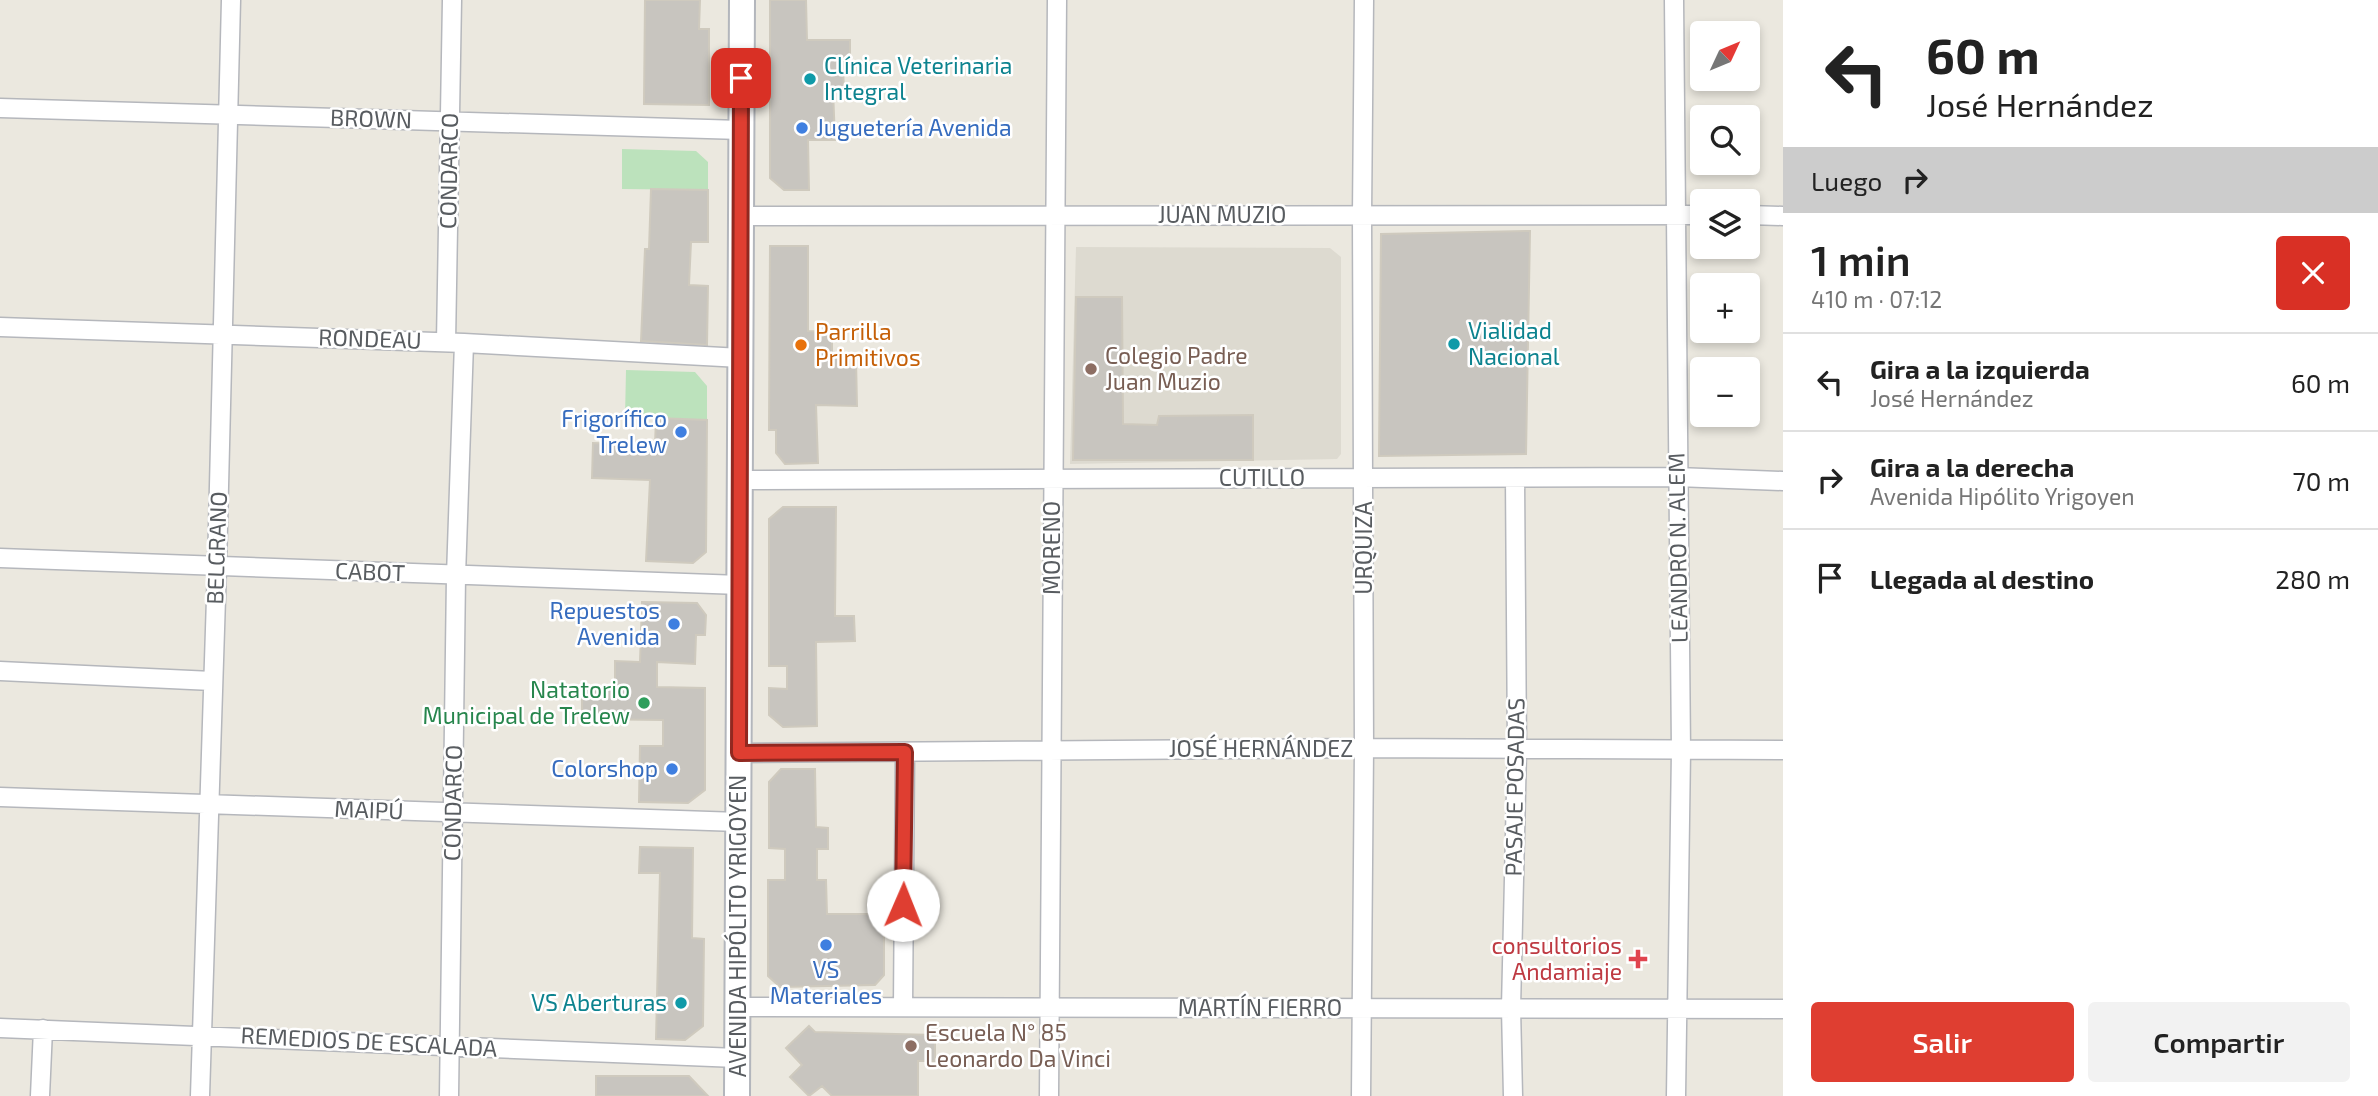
<!DOCTYPE html>
<html lang="es">
<meta charset="utf-8">
<style>
body{margin:0;font-family:"Exo 2",sans-serif;background:#f2f2f2;color:#222;height:100vh;display:flex;flex-direction:column;font-size:26px;white-space:nowrap}
*{box-sizing:border-box;margin:0}
p{font-size:23px;color:#767676}
.icon{flex:none;width:38px;height:38px;fill:none;stroke:currentColor;stroke-width:2;stroke-linecap:round;stroke-linejoin:round}
.map{position:relative;flex:1;overflow:hidden}
.sheet{display:flex;flex-direction:column;background:#fff;width:595px}
.sheet>*{flex:none}
.hud{background:#fff;color:#222;overflow:hidden}
.needle{width:46px;rotate:46deg}
.buttons{position:absolute;left:1690px;top:21px;display:grid;gap:14px}
.buttons a{display:grid;place-items:center;width:70px;height:70px;border-radius:7px;background:#fff;box-shadow:0 4px 10px #0003;font-size:35px}
.pin{position:absolute;display:grid;place-items:center;width:60px;height:60px;color:#fff;margin:-30px;border-radius:14px;box-shadow:0 4px 10px #0006}
.me{position:absolute;width:77px;margin:-38px;rotate:1deg;stroke-linejoin:round;filter:drop-shadow(0 0 5px #0008)}
.turn{display:flex;align-items:center;gap:24px;height:147px;padding:0 28px;font-size:32px}
.turn .icon{width:91px;height:91px;stroke-width:2.5}
.turn b{display:block;font-size:49px;line-height:60px}
.then{display:flex;align-items:center;height:66px;padding:0 28px;background:#0003;gap:14px;font-size:26px}
.round{display:grid;place-items:center;flex:none;width:74px;height:74px;border-radius:7px;background:#f2f2f2}
.overview{display:flex;align-items:center;justify-content:space-between;height:119px;padding:0 28px}
h1{font-size:42px;font-weight:600;line-height:52px}
.primary-button{display:flex;gap:14px;margin-top:auto;padding:14px 28px}
.primary-button a{flex:1;height:80px;border-radius:7px;background:#df3e31;color:#fff;font-size:28px;font-weight:600;line-height:80px;text-align:center}
.primary-button a+a{background:#f2f2f2;color:#222}
ul{padding:0;list-style:none}
li{display:flex;align-items:center;gap:21px;height:98px;padding:0 28px;border-top:2px solid #e0e0e0}
li div{flex:1}
li b{display:block;font-size:26px}
li em{font-style:normal}
main{display:flex;flex:1;min-height:0}
.map>svg:first-child{display:block}
.education{fill:#dddad0}
.green{fill:#bce2bc}
.building{fill:#c8c5bf;stroke:#cfcabe;stroke-width:2}
.lines{fill:none;stroke-linecap:round;stroke-linejoin:round}
.minor-casing{stroke:#b5b7bc;stroke-width:21}
.secondary-casing{stroke:#b3b6bc;stroke-width:28}
.minor{stroke:#fff;stroke-width:18}
.secondary{stroke:#fff;stroke-width:24}
.route-casing{stroke:#912820;stroke-width:18}
.route{stroke:#df3e31;stroke-width:12}
.culture-dot{fill:#0f9aa8;stroke:#fff;stroke-width:2.5}
.shop-dot{fill:#3f7fe0;stroke:#fff;stroke-width:2.5}
.food-dot{fill:#e8710a;stroke:#fff;stroke-width:2.5}
.education-dot{fill:#8d6e63;stroke:#fff;stroke-width:2.5}
.leisure-dot{fill:#2e9e5b;stroke:#fff;stroke-width:2.5}
.health-dot{fill:#e0444e;stroke:#fff;stroke-width:2.5}
.labels{text-anchor:middle;stroke-width:5;stroke-linejoin:round;paint-order:stroke}
.culture-label{font-size:23px;fill:#0d838f;stroke:#fff;text-anchor:start}
.street-label{font-size:23px;fill:#585c60;stroke:#fff}
.shop-label{font-size:23px;fill:#366cbe;stroke:#fff;text-anchor:end}
.food-label{font-size:23px;fill:#c56008;stroke:#fff;text-anchor:start}
.education-label{font-size:23px;fill:#785e54;stroke:#fff;text-anchor:start}
.leisure-label{font-size:23px;fill:#27864d;stroke:#fff;text-anchor:end}
.health-label{font-size:23px;fill:#be3a42;stroke:#fff;text-anchor:end}
</style>
<main>
<div class="map">
<svg width="1783" height="1096" viewBox="0 0 1783 1096">
<rect width="100%" height="100%" fill="#ebe8df"/>
<path class="education" d="M1076,247L1330,248L1341,257V454L1337,459L1070,464Z"/>
<path class="green" d="M622,149L696,151L708,162V190L622,189Z
M626,370L695,372L707,386V420L625,417Z"/>
<path class="building" d="M645,0H700L699,29H709V105L644,104Z
M770,0H806L807,40H850V68H843L844,90H833L835,140H808L809,190H784L770,178Z
M651,189L708,190V242H691L689,285L708,286L707,345L641,341L645,249H649Z
M1530,231L1526,454L1379,456L1381,234Z
M770,246H808V331L832,332V358L856,359L857,406L816,405L818,463L785,464L776,453V430H769Z
M1076,297H1122L1123,424L1157,425L1159,416L1253,415V460H1073Z
M656,418L707,420L706,552L693,563L646,561L650,480L592,478L593,443L655,445Z
M783,507H836L835,616H854L855,641L816,642L817,726L783,727L769,715V688L787,689V666H769V519Z
M642,602L697,603L706,615L705,635H696L695,664L657,662V687L705,688V790L688,803L639,802L640,746H663V720L582,719V686L615,687V661L640,662Z
M781,769H815L816,827L828,828V849H817V880H826L827,914H884V975L875,985L780,987L768,976V880H785V849L769,848V782Z
M640,847L693,848L692,938L704,939L703,1026L685,1040L656,1039L660,873H639Z
M809,1026L815,1032L935,1035V1061H918V1096H832L822,1086L809,1096L790,1077L802,1065L786,1048Z
M596,1076H689L708,1096H596Z"/>
<g class="lines">
<defs>
<path id="minor" d="M1674,0L1681,751L1676,1096
M0,108L741,130
M1748,215L1783,216
M741,216L1703,215
M0,327L464,343L741,358
M446,342L452,0
M740,480L1677,477L1783,481
M0,558L740,585
M0,671L212,681
M739,753L1364,748L1783,750
M0,797L739,822
M738,1007L1783,1009
M903,1007L905,752
M0,1028L737,1058
M40,1096L43,1029
M200,1096L217,567L231,0
M449,1096L456,576L464,343
M1049,1096L1057,0
M1361,1096L1364,748L1362,215L1364,0
M1513,1096L1511,1008L1517,749L1515,478"/>
<path id="secondary" d="M737,1096L742,0"/>
</defs>
<use href="#minor" class="minor-casing"/>
<use href="#secondary" class="secondary-casing"/>
<use href="#minor" class="minor"/>
<use href="#secondary" class="secondary"/>
</g>
<g class="lines">
<defs>
<path id="route" d="M741,78L739,753L905,752L903,905"/>
</defs>
<use href="#route" class="route-casing"/>
<use href="#route" class="route"/>
</g>
<g class="culture-dot">
<circle cx="810" cy="79" r="7"/>
<circle cx="1454" cy="344" r="7"/>
<circle cx="681" cy="1003" r="7"/>
</g>
<g class="shop-dot">
<circle cx="802" cy="128" r="7"/>
<circle cx="681" cy="432" r="7"/>
<circle cx="674" cy="624" r="7"/>
<circle cx="672" cy="769" r="7"/>
<circle cx="826" cy="945" r="7"/>
</g>
<circle class="food-dot" cx="801" cy="345" r="7"/>
<g class="education-dot">
<circle cx="1091" cy="369" r="7"/>
<circle cx="911" cy="1046" r="7"/>
</g>
<circle class="leisure-dot" cx="644" cy="703" r="7"/>
<path class="health-dot" d="M1634.5 948.5h7v7h7v7h-7v7h-7v-7h-7v-7h7z"/>
<g class="labels">
<g class="culture-label">
<text x="824" y="74">Clínica Veterinaria<tspan x="824" dy="26">Integral</tspan></text>
<text x="1468" y="339">Vialidad<tspan x="1468" dy="26">Nacional</tspan></text>
<text x="667" y="1011" text-anchor="end">VS Aberturas</text>
</g>
<g class="street-label">
<text transform="translate(371 119) rotate(2)" y="8">BROWN</text>
<text transform="translate(449 171) rotate(-89)" y="8">CONDARCO</text>
<text x="1222" y="223">JUAN MUZIO</text>
<text transform="translate(370 339) rotate(2)" y="8">RONDEAU</text>
<text x="1262" y="486">CUTILLO</text>
<text transform="translate(217 548) rotate(-88)" y="8">BELGRANO</text>
<text transform="translate(1052 548) rotate(-90)" y="8">MORENO</text>
<text transform="translate(1364 548) rotate(-90)" y="8">URQUIZA</text>
<text transform="translate(1678 548) rotate(-91)" y="8">LEANDRO N. ALEM</text>
<text transform="translate(370 572) rotate(2)" y="8">CABOT</text>
<text x="1261" y="757">JOSÉ HERNÁNDEZ</text>
<text transform="translate(1515 787) rotate(-89)" y="8">PASAJE POSADAS</text>
<text transform="translate(453 803) rotate(-89)" y="8">CONDARCO</text>
<text transform="translate(369 810) rotate(2)" y="8">MAIPÚ</text>
<text transform="translate(738 926) rotate(-90)" y="8">AVENIDA HIPÓLITO YRIGOYEN</text>
<text x="1260" y="1016">MARTÍN FIERRO</text>
<text transform="translate(369 1042) rotate(3)" y="8">REMEDIOS DE ESCALADA</text>
</g>
<g class="shop-label">
<text x="816" y="136" text-anchor="start">Juguetería Avenida</text>
<text x="667" y="427">Frigorífico<tspan x="667" dy="26">Trelew</tspan></text>
<text x="660" y="619">Repuestos<tspan x="660" dy="26">Avenida</tspan></text>
<text x="658" y="777">Colorshop</text>
<text x="826" y="978" text-anchor="middle">VS<tspan x="826" dy="26">Materiales</tspan></text>
</g>
<g class="food-label">
<text x="815" y="340">Parrilla<tspan x="815" dy="26">Primitivos</tspan></text>
</g>
<g class="education-label">
<text x="1105" y="364">Colegio Padre<tspan x="1105" dy="26">Juan Muzio</tspan></text>
<text x="925" y="1041">Escuela N° 85<tspan x="925" dy="26">Leonardo Da Vinci</tspan></text>
</g>
<g class="leisure-label">
<text x="630" y="698">Natatorio<tspan x="630" dy="26">Municipal de Trelew</tspan></text>
</g>
<g class="health-label">
<text x="1622" y="954">consultorios<tspan x="1622" dy="26">Andamiaje</tspan></text>
</g>
</g>
</svg>
<div class="buttons">
<a><svg class="needle" viewBox="-14 -14 28 28"><path d="M0-13l5 13h-10z" fill="#e53935"/><path d="M0 13l5-13h-10z" fill="#767676"/></svg></a>
<a><svg class="icon" aria-label="search" viewBox="0 0 24 24"><circle cx="10" cy="10" r="6"/><path d="M15 15l6 6"/></svg></a>
<a><svg class="icon" aria-label="layers" viewBox="0 0 24 24"><path d="M12 4l9 5-9 5-9-5zM3 14l9 5 9-5"/></svg></a>
<a>+</a>
<a>−</a>
</div>
<div class="pin" style="left:741px;top:78px;background:#d93025"><svg class="icon" aria-label="arrive" viewBox="0 0 24 24"><path d="M6 21V4h12l-3 4 3 4H6"/></svg></div>
<svg class="me" style="left:903px;top:905px" viewBox="-20 -20 40 40"><circle r="19" fill="#fff"/><path d="M0-13L10 11 0 6-10 11z" fill="#df3e31"/></svg>
</div>
<section class="sheet">
<div class="hud">
<div class="turn"><svg class="icon" aria-label="left" viewBox="0 0 24 24"><path d="M17 20v-9H6M10 6l-5 5 5 5"/></svg><div><b>60 m</b>José Hernández</div></div>
<div class="then">Luego<svg class="icon" aria-label="right" viewBox="0 0 24 24"><path d="M7 20v-9h11M14 6l5 5-5 5"/></svg></div>
</div>
<div class="overview"><div><h1>1 min</h1><p>410 m · 07:12</p></div><a class="round" style="background:#d93025;color:#fff"><svg class="icon" aria-label="close" viewBox="0 0 24 24"><path d="M6 6l12 12M18 6L6 18"/></svg></a></div>
<ul>
<li><svg class="icon" aria-label="left" viewBox="0 0 24 24"><path d="M17 20v-9H6M10 6l-5 5 5 5"/></svg><div><b>Gira a la izquierda</b><p>José Hernández</p></div><em>60 m</em></li>
<li><svg class="icon" aria-label="right" viewBox="0 0 24 24"><path d="M7 20v-9h11M14 6l5 5-5 5"/></svg><div><b>Gira a la derecha</b><p>Avenida Hipólito Yrigoyen</p></div><em>70 m</em></li>
<li><svg class="icon" aria-label="arrive" viewBox="0 0 24 24"><path d="M6 21V4h12l-3 4 3 4H6"/></svg><div><b>Llegada al destino</b></div><em>280 m</em></li>
</ul>
<div class="primary-button"><a>Salir</a><a>Compartir</a></div>
</section>
</main>
